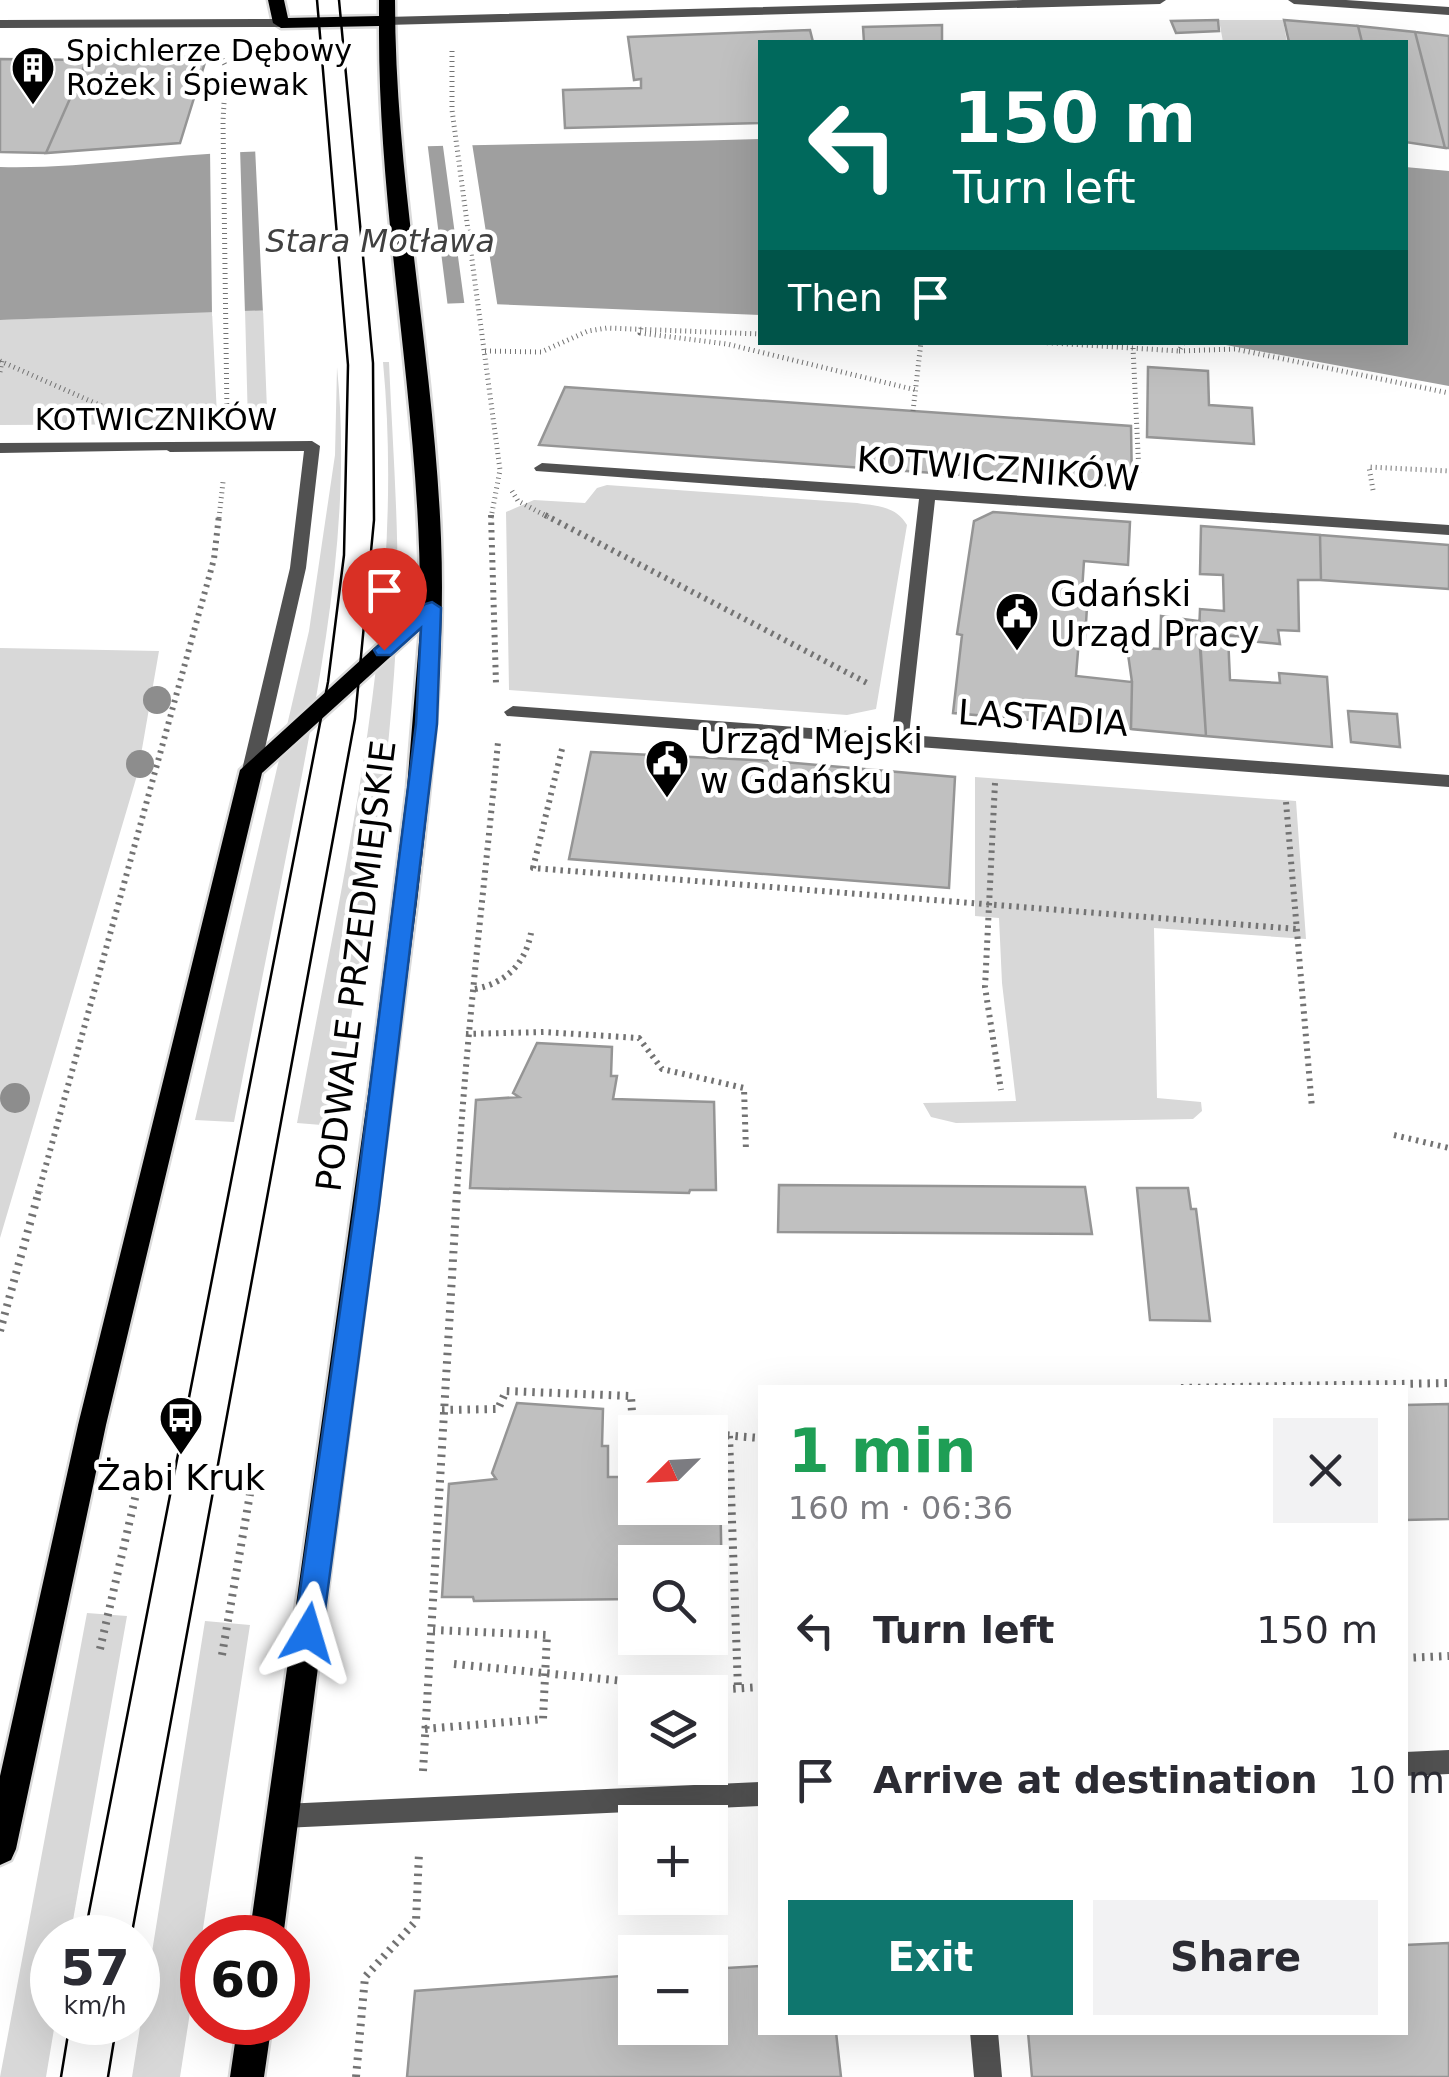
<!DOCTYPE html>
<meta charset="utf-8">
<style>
body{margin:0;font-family:"DejaVu Sans",sans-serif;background:#f2f2f3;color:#2b2b33;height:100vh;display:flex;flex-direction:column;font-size:38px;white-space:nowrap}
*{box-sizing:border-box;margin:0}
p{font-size:32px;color:#7c7c81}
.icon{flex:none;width:55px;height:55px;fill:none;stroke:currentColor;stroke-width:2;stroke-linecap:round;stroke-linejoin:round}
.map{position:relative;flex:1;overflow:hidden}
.side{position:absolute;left:758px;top:1385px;width:650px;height:650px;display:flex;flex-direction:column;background:#fff;border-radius:0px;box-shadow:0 10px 40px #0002}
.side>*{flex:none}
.top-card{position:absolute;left:758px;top:40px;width:650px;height:305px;border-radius:0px;box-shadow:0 10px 40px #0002;background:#00695c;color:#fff;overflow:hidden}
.needle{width:65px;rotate:246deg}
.buttons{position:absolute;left:618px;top:1415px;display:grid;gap:20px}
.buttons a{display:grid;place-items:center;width:110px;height:110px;border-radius:0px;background:#fff;box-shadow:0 10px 40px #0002;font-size:50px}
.speed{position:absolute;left:30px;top:1915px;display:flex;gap:20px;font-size:50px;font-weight:700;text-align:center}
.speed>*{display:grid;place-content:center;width:130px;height:130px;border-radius:50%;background:#fff;box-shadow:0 10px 40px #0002;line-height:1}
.speed small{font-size:25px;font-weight:400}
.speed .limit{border:15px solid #d22;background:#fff;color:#111}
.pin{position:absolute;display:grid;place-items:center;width:85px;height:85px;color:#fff;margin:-102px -42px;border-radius:50% 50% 50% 0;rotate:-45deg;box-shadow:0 0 10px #0007}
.pin .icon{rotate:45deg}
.me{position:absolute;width:110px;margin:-55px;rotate:7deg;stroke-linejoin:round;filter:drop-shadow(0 0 8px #0008)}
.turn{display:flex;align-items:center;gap:35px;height:210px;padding:0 30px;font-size:45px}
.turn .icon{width:130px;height:130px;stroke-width:2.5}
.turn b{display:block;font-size:70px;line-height:85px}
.then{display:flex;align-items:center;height:95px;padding:0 30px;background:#0003;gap:20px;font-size:38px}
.round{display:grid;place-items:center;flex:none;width:105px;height:105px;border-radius:0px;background:#f2f2f3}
.summary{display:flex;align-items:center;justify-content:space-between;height:170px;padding:0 30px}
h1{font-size:60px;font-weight:600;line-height:75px;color:#1e9e55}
.primary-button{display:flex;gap:20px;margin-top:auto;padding:20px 30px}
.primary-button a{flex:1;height:115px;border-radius:0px;background:#0f766e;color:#fff;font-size:40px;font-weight:600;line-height:115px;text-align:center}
.primary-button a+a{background:#f2f2f3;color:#2b2b33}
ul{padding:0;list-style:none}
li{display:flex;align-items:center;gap:30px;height:150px;padding:0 30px}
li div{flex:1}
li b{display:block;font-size:38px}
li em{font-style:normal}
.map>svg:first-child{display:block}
.green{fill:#d8d8d8}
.water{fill:#9f9f9f}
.pier{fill:#fff}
.building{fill:#c0c0c0;stroke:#959595;stroke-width:2.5}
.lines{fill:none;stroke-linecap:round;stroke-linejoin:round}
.primary-casing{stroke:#dbdbdb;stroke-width:5}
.path-far2{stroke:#737373;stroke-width:5;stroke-dasharray:1 4;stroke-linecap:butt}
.path-far1{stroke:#737373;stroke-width:6;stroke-dasharray:2.5 5;stroke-linecap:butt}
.path{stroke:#737373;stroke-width:8;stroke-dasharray:2.5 6;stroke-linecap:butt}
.lane{fill:#515151;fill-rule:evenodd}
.street{fill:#515151;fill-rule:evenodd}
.primary{fill:#000;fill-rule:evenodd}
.tram{stroke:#000;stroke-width:2.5}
.tree{fill:#8d8d8d}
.route{fill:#1a73e8;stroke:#114b97;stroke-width:2.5}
.labels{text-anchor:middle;stroke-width:9;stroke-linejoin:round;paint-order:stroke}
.far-poi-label{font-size:30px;fill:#000;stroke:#fff;text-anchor:start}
.far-street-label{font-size:30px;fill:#000;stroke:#fff}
.far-water-label{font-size:32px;font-style:italic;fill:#404040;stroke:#fff}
.street-label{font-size:35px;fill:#000;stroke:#fff}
.poi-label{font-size:35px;fill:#000;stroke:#fff;text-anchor:start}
</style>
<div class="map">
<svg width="1449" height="2077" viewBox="0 0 1449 2077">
<rect width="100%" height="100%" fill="#fff"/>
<path class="green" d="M1219,20H1283L1287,42H1223Z
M263,308L267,410L261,419L248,425L245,309Z
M212,311L217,416L212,424L0,425V320Z
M383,362H389C393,455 401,550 396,643C387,805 359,966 334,1126L297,1123C342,877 407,614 383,362Z
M337,367C351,507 327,643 301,780C279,894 256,1008 234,1122L195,1120L309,631L335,455Z
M607,485L857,503C877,506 896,506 907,525L876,709L847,715L509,690L506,512L534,500L585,503L597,488Z
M0,648L159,651L138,772L0,1238Z
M975,777L1296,801L1306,939L1154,928L1157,1098L1201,1102L1202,1111L1193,1119L956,1123L931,1117L923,1103L1016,1101L1002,983L999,918L975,916Z
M87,1613L127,1616L70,1937L52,1938L55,2023L46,2077H0Z
M205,1621L250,1625L180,2077H132Z"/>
<path class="water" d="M760,139V315L464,303L0,320V167C81,169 162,155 243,152C415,145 588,144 760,139Z
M1405,167L1449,171V386L1215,343L1405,342Z"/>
<path class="pier" d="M472,138V143L498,309L465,308L442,139Z
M427,140L448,308L263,313L255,147Z
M240,147L245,314L212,316L210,148Z"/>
<path class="building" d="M1218,20L1219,31L1176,33L1171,21Z
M1284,20L1358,26L1362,42H1289Z
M942,25V42H864L863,27Z
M1358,26L1415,32L1445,148L1405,142V42H1362Z
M810,30L813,42H760V123L565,128L563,90L641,88V79L634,80L628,37Z
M1415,32L1449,36V148H1445Z
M207,56L180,143L46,153L87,60Z
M0,59L87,60L46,153L0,152Z
M1148,367L1208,371L1209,405L1252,408L1254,444L1147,437Z
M565,387L1131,426L1132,487L539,445Z
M993,512L1130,522L1128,565L1084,561L1081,606L1087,607L1085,639H1079L1076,676L1132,682L1131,729L953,713L962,635L957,634L974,521Z
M1201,526L1320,535L1321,580H1298L1299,631L1278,630L1280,644L1250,641L1249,637L1199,634L1200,609L1224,611L1223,575L1200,574Z
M1320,535L1449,545V589L1321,580Z
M1161,616L1199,621L1206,736L1131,729L1132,682L1127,647L1160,649Z
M1199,634L1228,636L1230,680L1280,683L1279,673L1327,677L1332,747L1206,736Z
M1348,711L1397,714L1400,747L1351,742Z
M591,752L772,761L955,777L949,888L569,859Z
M537,1043L612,1047L611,1076H617L613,1099L714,1102L716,1190H690L689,1193L470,1188L476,1100L519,1097L513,1093Z
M779,1185L1085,1187L1092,1234L778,1232Z
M1137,1188H1188L1191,1209H1196L1210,1321L1150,1320Z
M517,1403L603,1409L602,1446H608V1477H635V1508H710V1481L720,1480L722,1594H710V1562H635V1599L474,1601L473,1597H442L449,1484L496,1479L492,1473Z
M1449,1404V1519L1405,1520V1405Z
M1449,1943V2077H1032L1028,2032H1405V1945Z
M760,1966V2032H836L841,2077H407L415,1991L635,1975V2028H710V1969Z"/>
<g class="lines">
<defs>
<path id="primary" d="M268,0H284L288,18L379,16V0H395C395,181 434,357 441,538C446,659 431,781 417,902L283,1938H249L371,1073L407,788L420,630L262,773L106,1425L16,1849L11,1860L0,1865V1776L78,1425L240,770L420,606C421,412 378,220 379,26L281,28L273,23Z
M238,2022H272L264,2077H230Z"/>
</defs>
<use href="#primary" class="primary-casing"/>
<path class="path-far2" d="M452,51V110L500,470L491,518
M222,59L226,67L223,121L227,415
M641,328L640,333L727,344L916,390
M962,342H1001
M1037,342L1179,351L1184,342
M1133,348L1139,473
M485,351L541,352L588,331L607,328L760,334
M1179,351L1235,349L1449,393
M0,361L113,411
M0,372L2,361
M913,411L921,342
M1373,490L1369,467L1449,471
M512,491L518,501L550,518
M219,518L223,482"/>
<path class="path-far1" d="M491,515L496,684
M545,515L869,684
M562,749L533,868L1297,929
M995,783L985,987L1001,1090
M1286,802L1312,1108
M475,989C506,983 525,964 531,933
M466,1034L544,1032L639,1038L662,1069L744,1088L746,1151
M1394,1135L1449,1148
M38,1194L214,559L219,515
M457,1194C465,1043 484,893 498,742"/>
<path class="path" d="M0,1331L39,1191
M1181,1388L1449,1383
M442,1410L498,1409L506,1391L631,1396L633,1428L685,1432
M710,1434L760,1438
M729,1436L738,1689
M100,1649L136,1494
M222,1655L250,1494
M1405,1658L1449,1656
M454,1664L713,1690L760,1687
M425,1729L543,1719L547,1635L433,1630
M423,1771L457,1191
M356,2077L365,1977L416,1921L419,1853"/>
<path class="lane" d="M312,441L320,446L306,568L260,770L251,776L242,770L290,568L304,451L170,452L162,447L170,442Z
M970,2032H998L1002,2077H974Z"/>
<path class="street" d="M1023,0H1166L1160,4L386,25L380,21L386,17Z
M1288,0H1346L1449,7V15L1294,4Z
M0,20L281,19L287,23L281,27L0,28Z
M170,442L178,447L176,450L0,453V443Z
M542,463L1449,525V535L935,500L909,735L1449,775V787L507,716L504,712L513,706L892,734L919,499L536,471L534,468Z
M1449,1750V1774L1405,1776V1752Z
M760,1782V1806L283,1828L274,1825L270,1816L274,1807L283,1804Z"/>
<use href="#primary" class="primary"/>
<path class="tram" d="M84,1938L328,682L344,555L348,365L317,0
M131,1938L355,719L374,520L373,363L339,0
M61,2077L70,2022
M108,2077L117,2022"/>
</g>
<g class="tree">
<circle cx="157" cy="700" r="14"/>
<circle cx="140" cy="764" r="14"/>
<circle cx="15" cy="1098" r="15"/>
</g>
<path class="route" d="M432,602L441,608L437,724L379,1206L322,1633L318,1642L308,1646L298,1642L294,1633L355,1206L416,724L421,628L391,655H377L374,650L425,604Z"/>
<defs>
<symbol id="building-pin" viewBox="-11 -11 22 30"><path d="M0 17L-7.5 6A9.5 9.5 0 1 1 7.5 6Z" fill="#000" stroke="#fff"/><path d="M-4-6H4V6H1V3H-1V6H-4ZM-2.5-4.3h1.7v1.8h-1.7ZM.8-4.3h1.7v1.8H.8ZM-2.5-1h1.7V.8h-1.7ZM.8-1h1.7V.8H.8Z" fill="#fff"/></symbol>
<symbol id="civic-pin" viewBox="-11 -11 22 30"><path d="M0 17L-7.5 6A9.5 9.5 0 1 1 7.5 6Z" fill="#000" stroke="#fff"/><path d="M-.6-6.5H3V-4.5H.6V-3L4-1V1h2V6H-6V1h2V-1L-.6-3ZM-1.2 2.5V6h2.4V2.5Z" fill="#fff"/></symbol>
<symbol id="bus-pin" viewBox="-11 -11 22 30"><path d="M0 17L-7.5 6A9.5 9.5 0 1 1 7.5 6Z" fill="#000" stroke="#fff"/><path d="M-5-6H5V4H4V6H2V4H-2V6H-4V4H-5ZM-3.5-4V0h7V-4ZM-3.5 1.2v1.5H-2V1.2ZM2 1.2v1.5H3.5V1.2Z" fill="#fff"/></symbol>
</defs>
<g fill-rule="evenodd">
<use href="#building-pin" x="8" y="43" width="50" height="68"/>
<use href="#civic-pin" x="992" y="589" width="50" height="68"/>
<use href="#civic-pin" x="642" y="736" width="50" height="68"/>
<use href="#bus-pin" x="156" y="1393" width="50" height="68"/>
</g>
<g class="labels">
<g class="far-poi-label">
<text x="66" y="61">Spichlerze Dębowy<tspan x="66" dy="34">Rożek i Śpiewak</tspan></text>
</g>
<g class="far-street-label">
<text x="156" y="430">KOTWICZNIKÓW</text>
</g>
<g class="far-water-label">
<text x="380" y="252">Stara Motława</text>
</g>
<g class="street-label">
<text transform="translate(998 469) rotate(4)" y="12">KOTWICZNIKÓW</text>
<text transform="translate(1043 718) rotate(4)" y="12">LASTADIA</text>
<text transform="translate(356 966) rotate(-83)" y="12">PODWALE PRZEDMIEJSKIE</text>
</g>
<g class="poi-label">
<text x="1050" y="606">Gdański<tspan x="1050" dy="40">Urząd Pracy</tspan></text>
<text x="700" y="753">Urząd Mejski<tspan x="700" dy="40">w Gdańsku</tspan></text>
<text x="181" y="1490" text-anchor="middle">Żabi Kruk</text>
</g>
</g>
</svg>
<div class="buttons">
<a><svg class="needle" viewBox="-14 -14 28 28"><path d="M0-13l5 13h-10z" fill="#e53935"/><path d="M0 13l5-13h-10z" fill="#7c7c81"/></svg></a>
<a><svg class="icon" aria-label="search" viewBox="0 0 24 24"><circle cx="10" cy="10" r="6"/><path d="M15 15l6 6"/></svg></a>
<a><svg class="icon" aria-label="layers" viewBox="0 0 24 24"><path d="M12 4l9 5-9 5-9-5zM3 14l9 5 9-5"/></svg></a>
<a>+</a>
<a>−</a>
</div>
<div class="speed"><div>57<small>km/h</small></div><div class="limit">60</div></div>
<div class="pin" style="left:384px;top:650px;background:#d93025"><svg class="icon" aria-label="arrive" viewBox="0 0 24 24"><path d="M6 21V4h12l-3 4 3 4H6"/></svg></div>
<svg class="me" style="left:308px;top:1633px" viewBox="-20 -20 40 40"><path d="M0-17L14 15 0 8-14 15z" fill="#1a73e8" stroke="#fff" stroke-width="4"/></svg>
<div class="top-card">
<div class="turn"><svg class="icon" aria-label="left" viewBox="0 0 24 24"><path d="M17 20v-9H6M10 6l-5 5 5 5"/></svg><div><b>150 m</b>Turn left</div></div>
<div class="then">Then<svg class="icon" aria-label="arrive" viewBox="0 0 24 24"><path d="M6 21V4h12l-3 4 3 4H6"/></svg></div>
</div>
<section class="side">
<div class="summary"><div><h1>1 min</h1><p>160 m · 06:36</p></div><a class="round"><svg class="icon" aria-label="close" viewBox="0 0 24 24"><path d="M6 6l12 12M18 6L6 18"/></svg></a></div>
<ul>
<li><svg class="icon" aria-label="left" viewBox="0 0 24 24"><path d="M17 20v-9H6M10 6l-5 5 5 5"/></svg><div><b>Turn left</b></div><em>150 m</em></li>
<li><svg class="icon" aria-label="arrive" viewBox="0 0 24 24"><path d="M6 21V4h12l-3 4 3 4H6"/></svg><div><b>Arrive at destination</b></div><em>10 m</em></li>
</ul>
<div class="primary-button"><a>Exit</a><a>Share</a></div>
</section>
</div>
